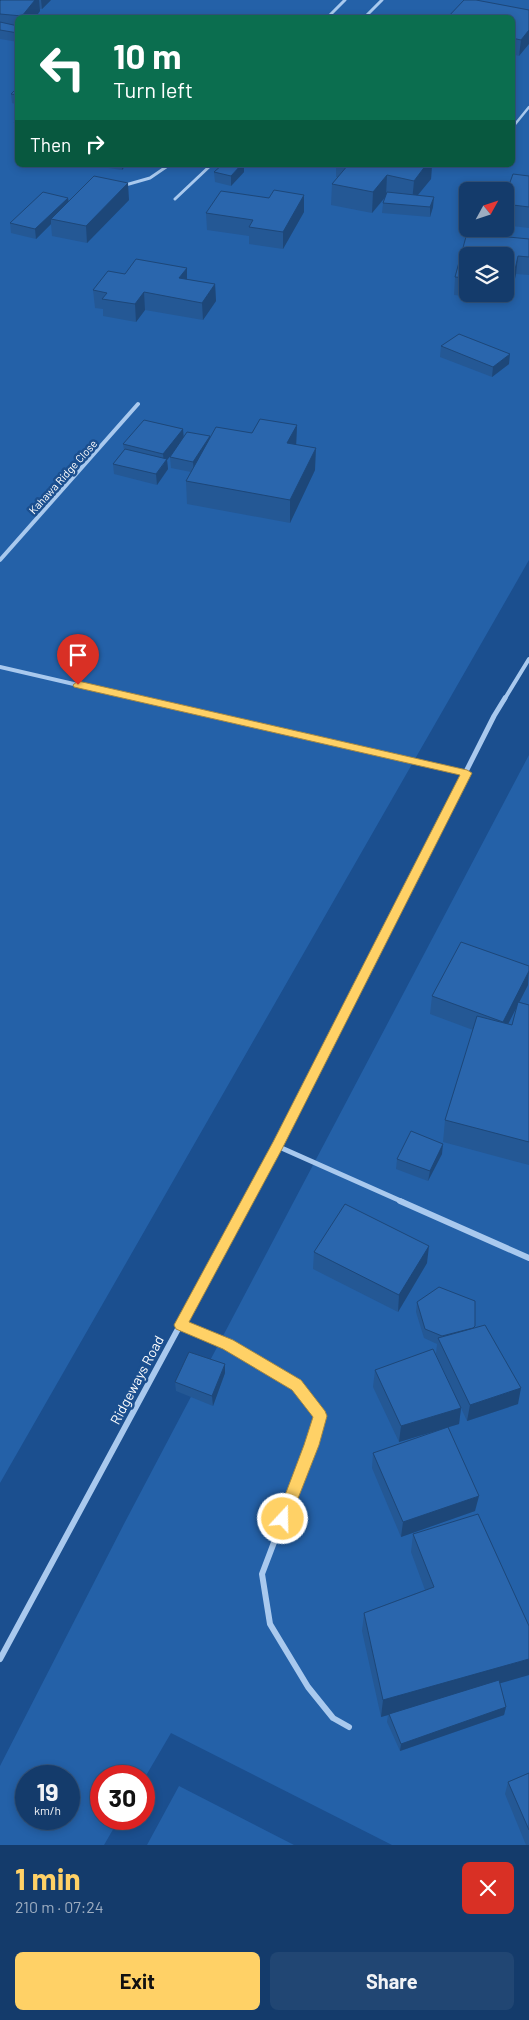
<!DOCTYPE html>
<meta charset="utf-8">
<style>
body{margin:0;font-family:Barlow,sans-serif;background:#214673;color:#f1f3f6;height:100vh;display:flex;flex-direction:column;font-size:19px;white-space:nowrap}
*{box-sizing:border-box;margin:0}
p{font-size:16px;color:#9dadc1}
.icon{flex:none;width:28px;height:28px;fill:none;stroke:currentColor;stroke-width:2;stroke-linecap:round;stroke-linejoin:round}
.map{position:relative;height:1845px;overflow:hidden}
.panel{display:flex;flex-direction:column;background:#143b6b;flex:1}
.panel>*{flex:none}
.banner{position:absolute;left:15px;top:15px;width:500px;height:152px;border-radius:8px;box-shadow:0 2px 8px #0003,0 0 0 1px #33557e;background:#0b6e4f;color:#fff;overflow:hidden}
.needle{width:32px;rotate:50deg}
.buttons{position:absolute;left:459px;top:182px;display:grid;gap:10px}
.buttons a{display:grid;place-items:center;width:55px;height:55px;border-radius:8px;background:#143b6b;box-shadow:0 2px 8px #0003,0 0 0 1px #33557e;font-size:25px}
.speed{position:absolute;left:15px;top:1765px;display:flex;gap:10px;font-size:25px;font-weight:700;text-align:center}
.speed>*{display:grid;place-content:center;width:65px;height:65px;border-radius:50%;background:#143b6b;box-shadow:0 2px 8px #0003,0 0 0 1px #33557e;line-height:1}
.speed small{font-size:12px;font-weight:400}
.speed .limit{border:8px solid #d22;background:#fff;color:#111}
.pin{position:absolute;display:grid;place-items:center;width:42px;height:42px;color:#fff;margin:-51px -21px;border-radius:50% 50% 50% 0;rotate:-45deg;box-shadow:0 0 5px #0007}
.pin .icon{rotate:45deg}
.me{position:absolute;width:55px;margin:-28px;rotate:21deg;stroke-linejoin:round;filter:drop-shadow(0 0 4px #0008)}
.turn{display:flex;align-items:center;gap:18px;height:105px;padding:0 15px;font-size:22px}
.turn .icon{width:65px;height:65px;stroke-width:2.5}
.turn b{display:block;font-size:35px;line-height:42px}
.then{display:flex;align-items:center;height:48px;padding:0 15px;background:#0003;gap:10px;font-size:19px}
.round{display:grid;place-items:center;flex:none;width:52px;height:52px;border-radius:8px;background:#214673}
.overview{display:flex;align-items:center;justify-content:space-between;height:85px;padding:0 15px}
h1{font-size:30px;font-weight:700;line-height:38px;color:#ffd166}
.action{display:flex;gap:10px;margin-top:auto;padding:10px 15px}
.action a{flex:1;height:58px;border-radius:8px;background:#ffd166;color:#111;font-size:20px;font-weight:700;line-height:58px;text-align:center}
.action a+a{background:#214673;color:#f1f3f6}
.map>svg:first-child{display:block}
.green{fill:#2461a8;fill-rule:evenodd}
.lines{fill:none;stroke-linecap:round;stroke-linejoin:round}
.lane{stroke:#a9c9ee;stroke-width:2.5}
.street-far3{stroke:#a9c9ee;stroke-width:3}
.street-far2{stroke:#a9c9ee;stroke-width:4}
.street-far1{stroke:#a9c9ee;stroke-width:5}
.street{stroke:#a9c9ee;stroke-width:6}
.wall{fill:#245895;fill-rule:evenodd}
.shaded-wall{fill:#1d4779}
.building{fill:#2a66ad;stroke:#1d4779}
.route{fill:#ffd166;stroke:#a68842}
.labels{text-anchor:middle;stroke-width:5;stroke-linejoin:round;paint-order:stroke}
.far-street-label{font-size:11px;fill:#fff;stroke:#1b4f8f}
.street-label{font-size:14px;fill:#fff;stroke:#1b4f8f}
</style>
<div class="map">
<svg width="529" height="1845" viewBox="0 0 529 1845">
<rect width="100%" height="100%" fill="#1b4f8f"/>
<path class="green" d="M0,0H529V560L0,1483ZM18,18H512V165H18ZM468,191H505V229H468ZM468,256H505V294H468Z
M529,755V1845H392L171,1733L144,1779V1776H101V1819H119L104,1845H0V1766L125,1522ZM26,1776H69V1819H26Z
M179,1786L294,1845H147Z"/>
<g class="lines">
<path class="lane" d="M512,128L529,107"/>
<path class="street-far3" d="M327,18L345,0
M364,18L382,0
M122,186L150,178L169,165
M175,199L211,165"/>
<path class="street-far2" d="M0,560L138,404
M0,667L143,700
M504,700L529,659"/>
<path class="street-far1" d="M138,698L467,773
M277,1146L403,1202
M247,1202L277,1146L494,716L505,698"/>
<path class="street" d="M400,1201L529,1258
M181,1325L228,1345L297,1385L320,1416L311,1445L262,1574L270,1624L308,1687L333,1718L349,1727
M0,1659L247,1201"/>
</g>
<path class="wall" d="M0,0H51L42,9H40V11L35,18H18V42L0,39Z
M529,10L519,56L512,54V18Z
M18,87V114H15L14,105L15,104L12,103L11,94Z
M18,118V140L16,139L14,123Z
M88,165H126L122,170Z
M222,165H244V172L231,186L215,182L214,172Z
M336,165H432L431,179L418,195L433,207L430,217L382,213L383,203L385,198L372,213L331,205L332,184L338,177H336Z
M529,176V228L505,225V196Z
M68,198L69,201L129,200L87,243L52,236L51,224L36,239L11,233L10,223Z
M304,212L283,249L249,244V236L207,230L206,213Z
M467,233L529,239V275L516,274L510,301L454,295L455,277ZM468,256H505V294H468Z
M125,274L187,279L215,284L216,301L203,320L145,310L136,322L103,316V309L95,308L93,290Z
M441,346L509,364L492,377L440,357Z
M297,425L296,444L315,470L290,523L187,504L186,481L191,472L171,468L170,457L173,453L167,460L168,469L157,485L114,474L113,464L124,450L123,444L183,429V437L210,438L252,433Z
M528,985L519,1002L529,1005V1165L443,1142L445,1120L473,1030L430,1014L432,996ZM517,1006L512,1025L508,1024Z
M442,1154L428,1181L396,1169L397,1159Z
M314,1252L427,1263L398,1312L313,1269Z
M417,1302L475,1328L518,1404L467,1421L461,1408L459,1424L399,1442L373,1387L375,1370L453,1390L436,1354L437,1344L424,1338L416,1312Z
M225,1373L213,1406L176,1391L175,1382Z
M373,1453L475,1511L401,1537L372,1468Z
M413,1534L529,1675L500,1683L506,1707L504,1715L400,1751L387,1722L388,1715L381,1717L362,1631L364,1613L425,1590L411,1552Z
M529,1773V1845H526L505,1794L508,1782Z"/>
<path class="shaded-wall" d="M35,0H39L40,11L35,18H23L22,16Z
M41,0H51L42,9Z
M529,30V44L519,56L521,40Z
M122,165H126L122,170Z
M241,165H244V172L231,186V176Z
M426,165H432L431,179L412,202L414,181Z
M387,175L386,196L372,213L373,192Z
M128,183L129,200L87,243L86,226Z
M304,195V212L283,249V232Z
M434,197L433,207L430,217V207Z
M68,198L69,208L51,219V224L36,239L35,229Z
M518,256L516,274L510,301L512,283Z
M187,268V285L179,278Z
M215,284L216,301L203,320L202,303Z
M144,292L145,310L136,322L135,304Z
M510,354L509,364L492,377L493,367Z
M297,425L296,448L287,443Z
M183,429L184,440L167,460L168,469L157,485L156,474L164,464L163,454Z
M210,436V447L194,472L193,462Z
M316,448L315,470L290,523V500Z
M529,971L528,985L500,1040L503,1022Z
M443,1144L442,1154L428,1181L430,1171Z
M429,1246L427,1263L398,1312L399,1295Z
M225,1364V1373L213,1406L212,1396Z
M521,1388L518,1404L467,1421L470,1405Z
M461,1408L459,1424L399,1442L401,1426Z
M479,1496L475,1511L401,1537L403,1522Z
M529,1659V1675L381,1717L383,1700Z
M506,1707L504,1715L400,1751L401,1744Z"/>
<path class="building" d="M1,0H35L22,16L0,14V1Z
M464,0H476L529,10V30L521,40L512,38V18H447Z
M0,22L18,26V33L0,30Z
M18,87V95L11,94Z
M18,118V123H14Z
M222,165H241L231,176L214,172Z
M348,165H426L414,181L387,175L373,192L332,184Z
M513,174L529,176V207L505,204V196Z
M94,176L128,183L86,226L51,219Z
M274,190L304,195L283,232L249,227L253,220L206,213L221,191L269,198Z
M43,192L68,198L35,229L10,223Z
M387,192L434,197L430,207L383,203Z
M467,233L529,239V257L518,256L512,283L505,282V256H468V278L455,277Z
M136,259L187,268L179,278L215,284L202,303L144,292L135,304L102,299L107,293L93,290L108,271L125,274Z
M459,334L510,354L493,367L441,346Z
M260,419L297,425L287,443L316,448L290,500L186,481L216,427L252,433Z
M144,420L183,429L163,454L123,444Z
M187,432L210,436L193,462L170,457Z
M125,449L167,459L156,474L113,464Z
M461,942L529,966V971L503,1022L432,996Z
M518,1002L529,1005V1142L445,1120L477,1016L512,1025Z
M411,1131L443,1144L430,1171L397,1159Z
M345,1204L429,1246L399,1295L314,1252Z
M439,1287L475,1301V1326L473,1328L442,1336L425,1329L417,1302Z
M485,1325L521,1388L470,1405L438,1338Z
M433,1349L461,1408L401,1426L375,1370Z
M189,1352L225,1364L212,1396L175,1382Z
M448,1427L479,1496L403,1522L373,1453Z
M478,1514L529,1626V1659L383,1700L364,1613L434,1587L413,1534Z
M499,1680L506,1707L401,1744L389,1714Z
M529,1773V1830L508,1782Z"/>
<path class="route" d="M78,681L467,770L472,773L282,1149L189,1322L233,1340L301,1380L325,1411L327,1416L319,1445L288,1524L283,1526L278,1524L276,1519L304,1445L313,1417L292,1390L223,1349L176,1329L174,1325L273,1142L460,775L74,687L73,685Z"/>
<g class="labels">
<g class="far-street-label">
<text transform="translate(63 477) rotate(-48)" y="4">Kahawa Ridge Close</text>
</g>
<g class="street-label">
<text transform="translate(137 1380) rotate(-62)" y="5">Ridgeways Road</text>
</g>
</g>
</svg>
<div class="buttons">
<a><svg class="needle" viewBox="-14 -14 28 28"><path d="M0-13l5 13h-10z" fill="#e53935"/><path d="M0 13l5-13h-10z" fill="#9dadc1"/></svg></a>
<a><svg class="icon" aria-label="layers" viewBox="0 0 24 24"><path d="M12 4l9 5-9 5-9-5zM3 14l9 5 9-5"/></svg></a>
</div>
<div class="speed"><div>19<small>km/h</small></div><div class="limit">30</div></div>
<div class="pin" style="left:78px;top:685px;background:#d93025"><svg class="icon" aria-label="arrive" viewBox="0 0 24 24"><path d="M6 21V4h12l-3 4 3 4H6"/></svg></div>
<svg class="me" style="left:283px;top:1519px" viewBox="-20 -20 40 40"><circle r="17" fill="#ffd166" stroke="#fff" stroke-width="3"/><path d="M0-11L8 9 0 5-8 9z" fill="#fff"/></svg>
<div class="banner">
<div class="turn"><svg class="icon" aria-label="left" viewBox="0 0 24 24"><path d="M17 20v-9H6M10 6l-5 5 5 5"/></svg><div><b>10 m</b>Turn left</div></div>
<div class="then">Then<svg class="icon" aria-label="right" viewBox="0 0 24 24"><path d="M7 20v-9h11M14 6l5 5-5 5"/></svg></div>
</div>
</div>
<section class="panel">
<div class="overview"><div><h1>1 min</h1><p>210 m · 07:24</p></div><a class="round" style="background:#d93025;color:#fff"><svg class="icon" aria-label="close" viewBox="0 0 24 24"><path d="M6 6l12 12M18 6L6 18"/></svg></a></div>
<div class="action"><a>Exit</a><a>Share</a></div>
</section>
